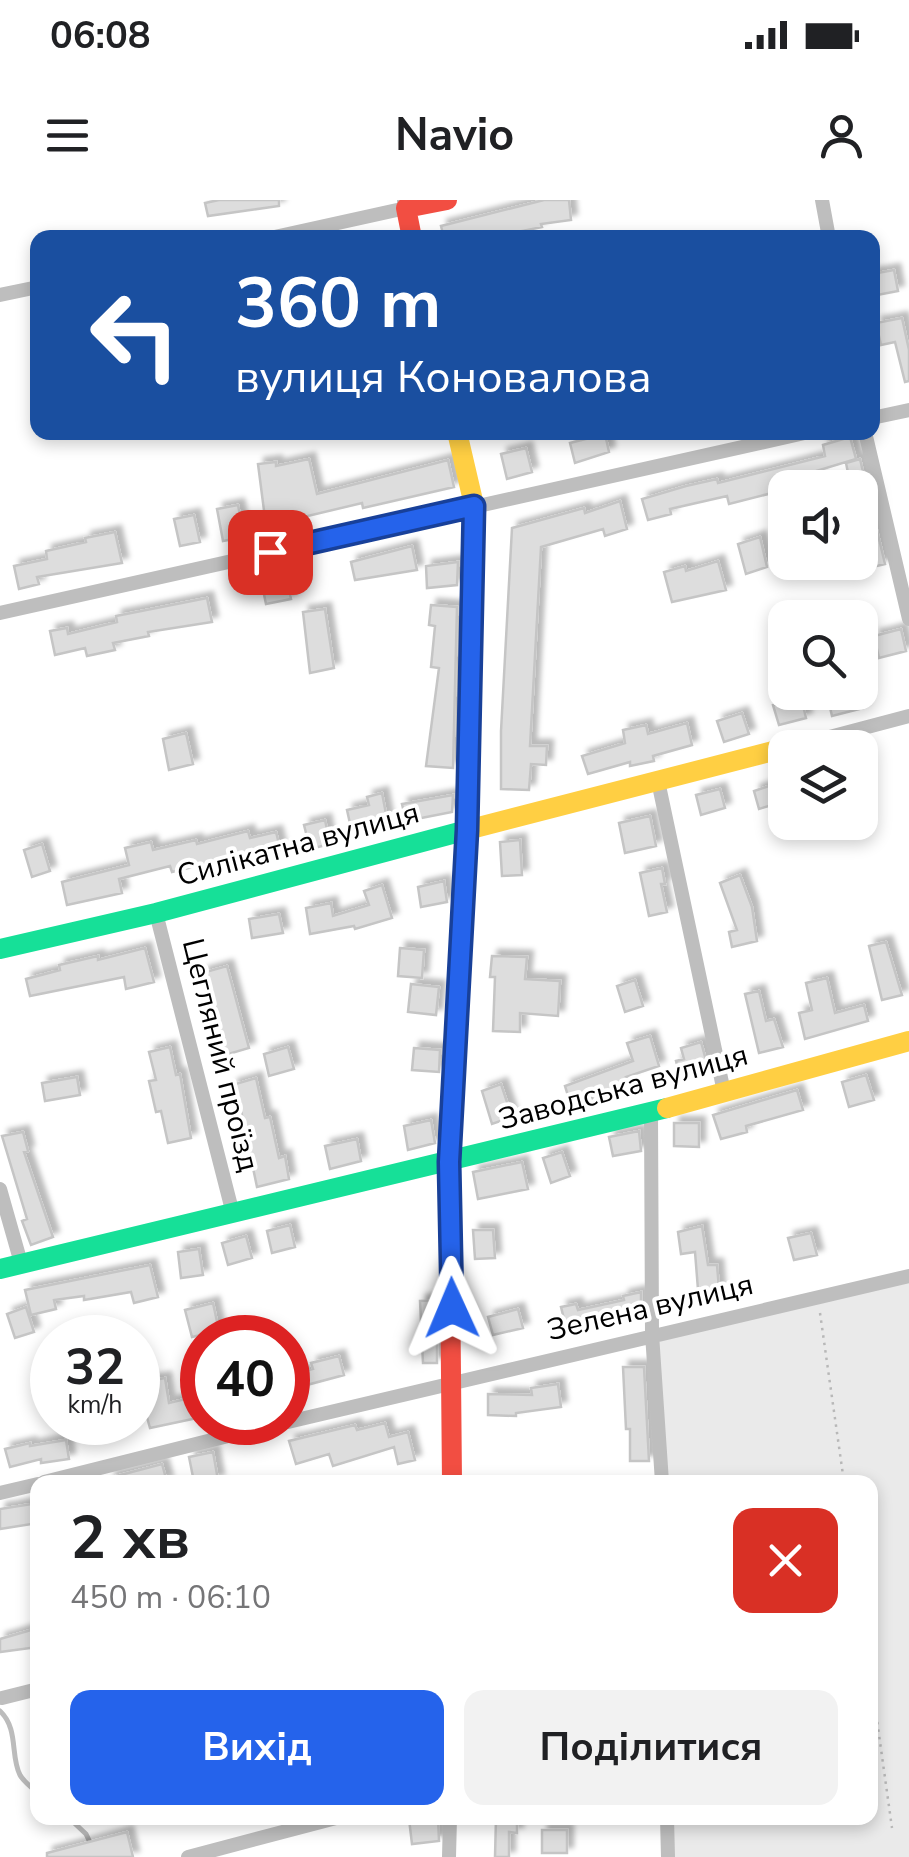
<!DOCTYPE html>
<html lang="uk">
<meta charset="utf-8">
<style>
body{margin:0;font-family:"Nunito Sans",sans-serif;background:#f2f2f2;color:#202124;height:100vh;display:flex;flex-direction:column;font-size:38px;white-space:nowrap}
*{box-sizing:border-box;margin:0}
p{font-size:32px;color:#757577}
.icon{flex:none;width:55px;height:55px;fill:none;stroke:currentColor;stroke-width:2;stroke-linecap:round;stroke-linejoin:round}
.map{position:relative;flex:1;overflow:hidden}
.panel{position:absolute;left:30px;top:1275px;width:848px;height:350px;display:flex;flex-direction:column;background:#fff;border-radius:20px;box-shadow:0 5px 15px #0003}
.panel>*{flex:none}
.banner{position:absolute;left:30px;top:30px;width:850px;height:210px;border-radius:20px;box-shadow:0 5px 15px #0003;background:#1a4fa0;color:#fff;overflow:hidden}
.controls{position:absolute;left:768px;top:270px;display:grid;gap:20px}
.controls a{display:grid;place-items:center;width:110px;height:110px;border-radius:20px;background:#fff;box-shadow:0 5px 15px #0003;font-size:50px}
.speed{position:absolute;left:30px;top:1115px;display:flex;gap:20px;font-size:50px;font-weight:700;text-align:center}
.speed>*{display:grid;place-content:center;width:130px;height:130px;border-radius:50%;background:#fff;box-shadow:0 5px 15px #0003;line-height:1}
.speed small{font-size:25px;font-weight:400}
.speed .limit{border:15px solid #d22;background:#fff;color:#111}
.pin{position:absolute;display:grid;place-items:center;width:85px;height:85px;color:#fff;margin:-42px;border-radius:20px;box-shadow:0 5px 15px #0006}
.me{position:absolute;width:110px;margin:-55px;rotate:359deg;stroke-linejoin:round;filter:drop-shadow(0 0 8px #0008)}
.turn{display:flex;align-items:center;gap:35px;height:210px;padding:0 40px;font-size:45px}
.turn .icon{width:130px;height:130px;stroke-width:2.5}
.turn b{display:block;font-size:70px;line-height:85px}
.round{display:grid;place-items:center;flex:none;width:105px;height:105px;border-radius:20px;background:#f2f2f2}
.summary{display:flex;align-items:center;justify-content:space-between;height:170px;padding:0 40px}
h1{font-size:60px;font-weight:700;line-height:75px}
.button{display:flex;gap:20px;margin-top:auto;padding:20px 40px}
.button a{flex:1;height:115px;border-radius:20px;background:#2563eb;color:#fff;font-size:40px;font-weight:700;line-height:115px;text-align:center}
.button a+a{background:#f2f2f2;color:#202124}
.status{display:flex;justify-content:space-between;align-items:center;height:70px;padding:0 50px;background:#fff;direction:ltr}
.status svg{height:28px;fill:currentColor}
header{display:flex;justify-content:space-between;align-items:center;height:130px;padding:0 40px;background:#fff;font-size:45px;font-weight:700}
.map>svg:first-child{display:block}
.green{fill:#eaeaea}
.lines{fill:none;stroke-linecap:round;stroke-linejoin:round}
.stream{stroke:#bcbcbc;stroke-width:5}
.building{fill:#ddd;stroke:#c5c5c5;stroke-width:2.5;filter:url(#shadow)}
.path{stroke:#b8b8b8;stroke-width:2.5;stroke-dasharray:2.5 5;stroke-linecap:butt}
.street{stroke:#bebebe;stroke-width:14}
.fast{stroke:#16e098;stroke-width:20}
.slow{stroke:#ffcf43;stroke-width:20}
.jam{stroke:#f24e42;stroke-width:20}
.route-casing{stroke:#184099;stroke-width:25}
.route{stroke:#2563eb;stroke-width:18}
.labels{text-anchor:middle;stroke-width:8;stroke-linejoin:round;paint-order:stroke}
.street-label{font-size:30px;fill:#000;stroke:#fff}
</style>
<div class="status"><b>06:08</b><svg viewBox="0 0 49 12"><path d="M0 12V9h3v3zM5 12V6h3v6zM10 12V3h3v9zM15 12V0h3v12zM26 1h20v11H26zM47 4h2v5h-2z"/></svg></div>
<header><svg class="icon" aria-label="menu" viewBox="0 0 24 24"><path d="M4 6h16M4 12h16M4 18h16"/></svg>Navio<svg class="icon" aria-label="person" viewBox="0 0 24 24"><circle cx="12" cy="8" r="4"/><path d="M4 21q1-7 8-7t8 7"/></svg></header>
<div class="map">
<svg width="909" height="1657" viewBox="0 0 909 1657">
<defs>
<filter id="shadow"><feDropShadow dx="6" dy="-6" stdDeviation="2.5" flood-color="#0004"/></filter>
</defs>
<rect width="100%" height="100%" fill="#fff"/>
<path class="green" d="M909,1076V1657H668L667,1618H870V1282H662L652,1134Z"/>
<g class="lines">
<path class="stream" d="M0,1511C19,1529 10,1556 20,1575C23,1581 32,1588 38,1593
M69,1618L86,1634L97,1657"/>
</g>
<path class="building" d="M219,0H279V6L208,16L205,3Z
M544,0H569L571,20L541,24L542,27L488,38H444L441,26Z
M894,70L898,91L872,96V74Z
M902,118L909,150V181L905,182L895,142L881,145L876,123Z
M605,234L609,252L575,263L570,243Z
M850,237L856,259L816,271L819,281L729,304L727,296L670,309L671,314L648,320L642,299L686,286L717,279L718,283L825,256L823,245Z
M526,248L532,272L507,279L501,254Z
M309,259L317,294L448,260L454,287L363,308L362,303L266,326L258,264L276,262V266Z
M860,259L885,364L860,370V288H851L846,263Z
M620,301L627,329L605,336L603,329L541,347L530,546H547L546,565L531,564L529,590L501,589V531L512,328L584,308L585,313Z
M238,305L244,337L223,341L217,309Z
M194,315L200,342L180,346L174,319Z
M115,332L122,363L37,377L39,384L19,389L14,366L47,359L46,351L86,342L85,338Z
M760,337L767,367L746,374L738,344Z
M412,346L417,370L355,380L351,362Z
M718,361L726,390L672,402L664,372L685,366L686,371Z
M458,362L457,385L427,388L426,366Z
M286,375L291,399L266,404L261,380Z
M207,398L212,422L148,432L149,436L113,443L115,450L87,456L85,448L55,455L50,431L67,428L68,434L117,422L116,416Z
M431,405L457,407L453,568L426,566L439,468L431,467L435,426L429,425Z
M325,409L334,468L310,473L303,412Z
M901,429L906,451L879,458L874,436Z
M852,492H859L863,508L832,516L828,499Z
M801,497L806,518L779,525L773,505Z
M742,513L749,534L724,542L717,521Z
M687,523L692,545L653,556L654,561L630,566V562L588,574L582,556L625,543L623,530L646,525L648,534Z
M186,533L193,564L169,570L163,539Z
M781,582L785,601L759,609L754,591Z
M720,589L725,608L701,615L696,595Z
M382,593L387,619L351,628L347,610L369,605L367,597Z
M453,595L452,612L406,621L402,604Z
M650,616L656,646L625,653L619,623Z
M325,620L330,644L310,649L304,625Z
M248,631L250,638L276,632L281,652L219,665L218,661L172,672L170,666L119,679L122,693L67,705L62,682L129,665L125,648L151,642L153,650L196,640L197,644Z
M520,640L522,675L502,676L500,642Z
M42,644L50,671L32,677L24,650Z
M662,668L665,684H661L667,712L649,716L640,673Z
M740,675L752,707L757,741L732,747L729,732L737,730L720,683Z
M444,681L447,702L421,707L418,687Z
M382,685L392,718L355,729L354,726L310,734L306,708L331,703L333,716L369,705L364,691Z
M279,714L283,733L252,738L249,719Z
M886,742L902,795L882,800L869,746Z
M145,748L154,782L126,789L124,777L30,796L26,779L60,770L59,765L98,756V760Z
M400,748L424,750L422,778L398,776Z
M492,756L527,757L525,779L560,781L558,816L520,813V832L493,831L495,777H490Z
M227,766L249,848L225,855L202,773Z
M827,778L835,813L864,805L868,821L805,839L799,813L812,810L806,783Z
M635,780L643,806L625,812L617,786Z
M411,784L439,787L436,815L408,812Z
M759,791L766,821L774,819L783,847L759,853L745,794Z
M650,836L659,866L626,877L629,884L592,896L594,902L572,909L565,886L633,861L627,843Z
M701,842L707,864L697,865V871L680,876L676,861L684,859L681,848Z
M170,847L176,875L180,874L191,938L168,943L161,911L156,912L149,881L156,880L149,852Z
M288,847L294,869L269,876L264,854Z
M414,848L440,850L439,872L412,870Z
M866,875L874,900L849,907L842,882Z
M77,877L80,895L45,901L42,883Z
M256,878L265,918L270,917L279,958L285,956L289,979L257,987L240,906H237L232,885Z
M501,884L512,917L492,924L482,891Z
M797,890L803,910L746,926L747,932L721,939L713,915Z
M431,920L435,943L408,950L404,926Z
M674,923H699V947L674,946Z
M639,931L641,951L613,956L609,937Z
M23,932L28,951L24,952L53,1037L31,1045L22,1021L27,1019L2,936Z
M357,939L361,961L330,969L325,946Z
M562,952L570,976L551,983L543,958Z
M522,962L528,989L478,999L473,972Z
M290,1025L295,1047L272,1053L267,1031Z
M702,1026L708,1065H717L720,1101L699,1102L695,1052L681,1054L678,1032Z
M473,1030H493L495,1058L475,1059Z
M811,1033L817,1055L794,1060L788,1038Z
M246,1036L252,1058L228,1065L222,1043Z
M199,1049L203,1075L181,1078L178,1052Z
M150,1065L158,1097L134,1103L131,1092L84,1100V1096L54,1100L56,1109L31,1115L25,1090Z
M641,1092V1112L612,1119L614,1124L567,1131L561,1107L576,1104L578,1110L624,1100L623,1096Z
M437,1100V1163H423L420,1101Z
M213,1103L219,1131L192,1137L185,1110Z
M26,1107L34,1132L15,1138L7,1114Z
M518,1109L523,1128L493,1135L488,1117Z
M339,1156L344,1175L288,1190V1176L313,1169L311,1163Z
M623,1167H644L649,1261H630V1229H626Z
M165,1178L169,1203L202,1195V1217L150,1228L145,1210L149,1209L144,1182Z
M558,1184L561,1207L516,1213V1216L488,1215V1194L532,1195L531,1188Z
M385,1223L389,1237L408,1232L415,1260L398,1264L394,1247L333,1266L329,1254L296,1264L289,1241L355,1225L357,1230Z
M66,1240L69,1259L41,1263V1259L10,1267L5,1249L30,1243V1246Z
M213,1252L218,1280L194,1282L189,1257Z
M162,1264L167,1282H110L109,1278Z
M38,1303V1323L0,1329V1309Z
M38,1428V1447L0,1452V1439Z
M438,1618L439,1641L412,1644L409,1619Z
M496,1618H517V1633L509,1632V1657H495Z
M542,1630H567V1653H542Z
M127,1632L133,1657H47V1653Z"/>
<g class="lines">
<path class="path" d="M820,1113L844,1282
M870,1470L892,1628"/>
<path class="street" d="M822,0L829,38
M270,38L406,8L404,1
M0,95L38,87
M872,218L909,210
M865,232L909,419
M0,413L809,232
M788,548L909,516
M658,581L724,892
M156,713L232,1010
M651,912L652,1134L662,1282
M0,989L21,1063
M288,1222L909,1076
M44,1282L284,1222
M0,1293L38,1284
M2,1498L38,1489
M667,1618L668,1657
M188,1657L336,1618
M449,1657L450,1618"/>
<path class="fast" d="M0,749L156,713L467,630L471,459
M0,1069L667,908"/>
<path class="slow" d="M457,232L474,305L471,459
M460,755L467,630L785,548
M667,908L909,841"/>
<path class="jam" d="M412,38L406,8L447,0
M452,1282L449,962L460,755"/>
</g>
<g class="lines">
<defs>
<path id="route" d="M270,352L474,306L467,630L449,962L452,1108"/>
</defs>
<use href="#route" class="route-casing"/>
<use href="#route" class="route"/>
</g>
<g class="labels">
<g class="street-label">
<text transform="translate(298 644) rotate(-15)" y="10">Силікатна вулиця</text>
<text transform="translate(221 855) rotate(76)" y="10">Цегляний проїзд</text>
<text transform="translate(623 887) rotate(-15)" y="10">Заводська вулиця</text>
<text transform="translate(650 1107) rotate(-13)" y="10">Зелена вулиця</text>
</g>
</g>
</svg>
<div class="controls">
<a><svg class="icon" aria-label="sound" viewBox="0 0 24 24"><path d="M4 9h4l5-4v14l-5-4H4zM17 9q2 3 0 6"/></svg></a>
<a><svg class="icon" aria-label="search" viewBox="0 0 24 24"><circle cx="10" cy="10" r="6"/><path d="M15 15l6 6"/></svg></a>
<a><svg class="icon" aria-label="layers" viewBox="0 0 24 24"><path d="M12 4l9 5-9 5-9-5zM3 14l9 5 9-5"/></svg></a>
</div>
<div class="speed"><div>32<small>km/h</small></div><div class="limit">40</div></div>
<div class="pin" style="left:270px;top:352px;background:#d93025"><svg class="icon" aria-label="arrive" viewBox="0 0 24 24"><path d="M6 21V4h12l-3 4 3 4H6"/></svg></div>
<svg class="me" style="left:452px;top:1108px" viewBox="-20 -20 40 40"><path d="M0-17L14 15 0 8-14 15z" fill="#2563eb" stroke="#fff" stroke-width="4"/></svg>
<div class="banner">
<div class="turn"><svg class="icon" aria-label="left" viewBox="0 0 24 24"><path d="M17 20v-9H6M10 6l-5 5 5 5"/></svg><div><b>360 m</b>вулиця Коновалова</div></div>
</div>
<section class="panel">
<div class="summary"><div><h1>2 хв</h1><p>450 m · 06:10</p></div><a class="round" style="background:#d93025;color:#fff"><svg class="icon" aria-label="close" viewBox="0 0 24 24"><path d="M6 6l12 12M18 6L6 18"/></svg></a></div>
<div class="button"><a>Вихід</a><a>Поділитися</a></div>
</section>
</div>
